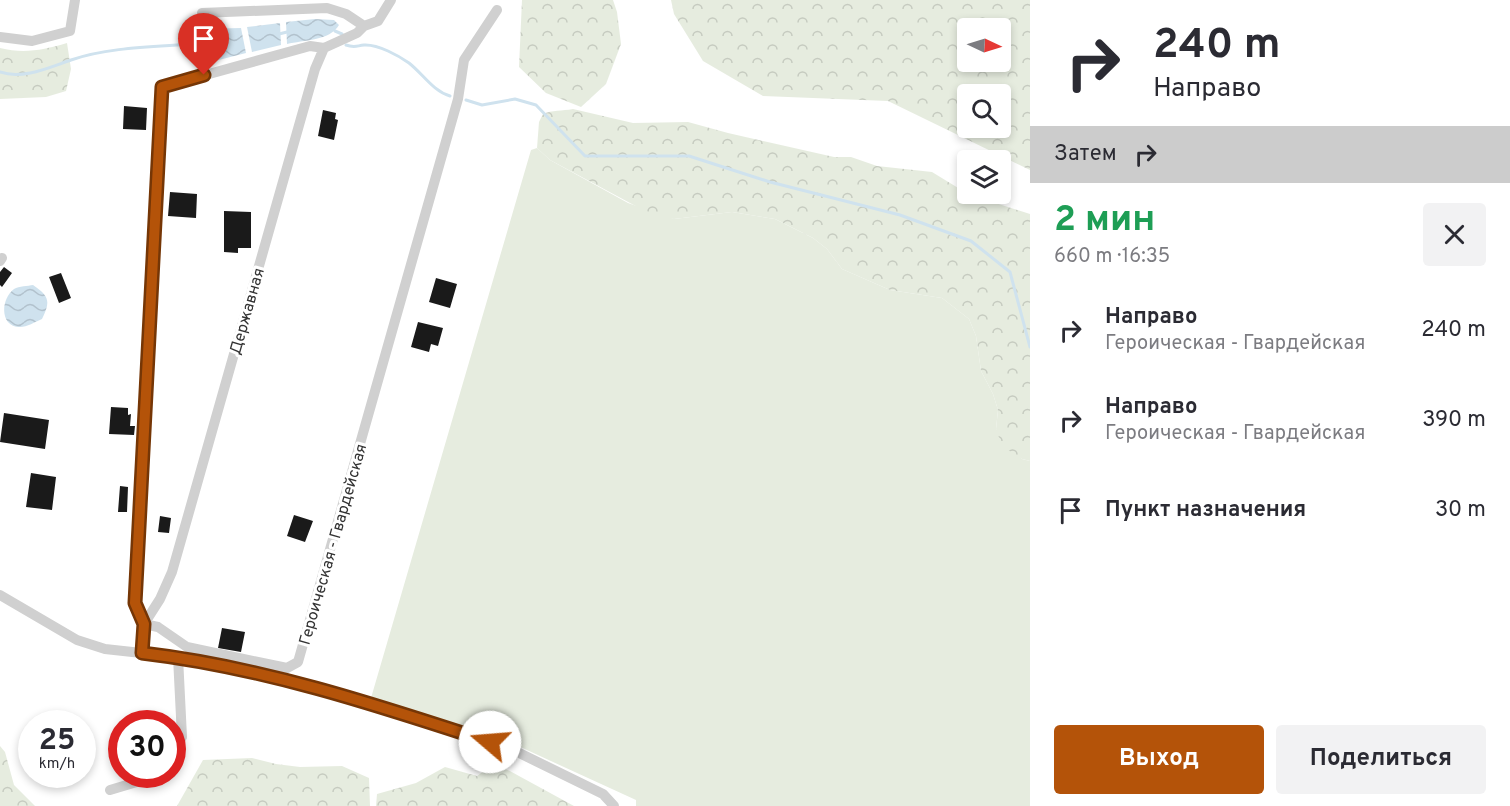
<!DOCTYPE html>
<html lang="ru">
<meta charset="utf-8">
<style>
body{margin:0;font-family:Overpass,sans-serif;background:#f2f2f3;color:#2b2b33;height:100vh;display:flex;flex-direction:column;font-size:22px;white-space:nowrap}
*{box-sizing:border-box;margin:0}
p{font-size:20px;color:#7c7c81}
.icon{flex:none;width:33px;height:33px;fill:none;stroke:currentColor;stroke-width:2;stroke-linecap:round;stroke-linejoin:round}
.map{position:relative;flex:1;overflow:hidden}
.side{display:flex;flex-direction:column;background:#fff;width:480px}
.side>*{flex:none}
.hud{background:#fff;color:#2b2b33;overflow:hidden}
.needle{width:39px;rotate:94deg}
.tools{position:absolute;left:957px;top:18px;display:grid;gap:12px}
.tools a{display:grid;place-items:center;width:54px;height:54px;border-radius:6px;background:#fff;box-shadow:0 3px 9px #0003;font-size:30px}
.speed{position:absolute;left:18px;top:710px;display:flex;gap:12px;font-size:30px;font-weight:700;text-align:center}
.speed>*{display:grid;place-content:center;width:78px;height:78px;border-radius:50%;background:#fff;box-shadow:0 3px 9px #0003;line-height:1}
.speed small{font-size:15px;font-weight:400}
.speed .limit{border:9px solid #d22;background:#fff;color:#111}
.pin{position:absolute;display:grid;place-items:center;width:51px;height:51px;color:#fff;margin:-62px -26px;border-radius:50% 50% 50% 0;rotate:-45deg;box-shadow:0 0 6px #0007}
.pin .icon{rotate:45deg}
.me{position:absolute;width:66px;margin:-33px;rotate:288deg;stroke-linejoin:round;filter:drop-shadow(0 0 4px #0008)}
.turn{display:flex;align-items:center;gap:21px;height:126px;padding:0 24px;font-size:27px}
.turn .icon{width:78px;height:78px;stroke-width:2.5}
.turn b{display:block;font-size:42px;line-height:51px}
.then{display:flex;align-items:center;height:57px;padding:0 24px;background:#0003;gap:12px;font-size:22px}
.round{display:grid;place-items:center;flex:none;width:63px;height:63px;border-radius:6px;background:#f2f2f3}
.summary{display:flex;align-items:center;justify-content:space-between;height:102px;padding:0 24px}
h1{font-size:36px;font-weight:700;line-height:45px;color:#1e9e55}
.primary-button{display:flex;gap:12px;margin-top:auto;padding:12px 24px}
.primary-button a{flex:1;height:69px;border-radius:6px;background:#b45309;color:#fff;font-size:24px;font-weight:700;line-height:69px;text-align:center}
.primary-button a+a{background:#f2f2f3;color:#2b2b33}
ul{padding:0;list-style:none}
li{display:flex;align-items:center;gap:18px;height:90px;padding:0 24px}
li div{flex:1}
li b{display:block;font-size:22px}
li em{font-style:normal}
main{display:flex;flex:1;min-height:0}
.map>svg:first-child{display:block}
.grass{fill:#e6ecdf}
.forest{fill:url(#forest-crowns);fill-rule:evenodd}
.water{fill:url(#water-waves)}
.lines{fill:none;stroke-linecap:round;stroke-linejoin:round}
.stream{stroke:#cfe2ee;stroke-width:3}
.building{fill:#1a1a1a}
.minor{stroke:#d0d0d0;stroke-width:10}
.route-casing{stroke:#753606;stroke-width:15}
.route{stroke:#b45309;stroke-width:10}
.labels{text-anchor:middle;stroke-width:6;stroke-linejoin:round;paint-order:stroke}
.street-label{font-size:16px;fill:#333;stroke:#fff}
</style>
<main>
<div class="map">
<svg width="1030" height="806" viewBox="0 0 1030 806">
<defs>
<pattern id="forest-crowns" width="20" height="18" patternUnits="userSpaceOnUse" patternTransform="scale(1.5)"><rect width="20" height="18" fill="#e6ecdf"/><path d="M2 6a3 3 0 1 1 6 0M12 15a3 3 0 1 1 6 0" fill="none" stroke="#c6cbc0"/></pattern>
<pattern id="water-waves" width="16" height="10" patternUnits="userSpaceOnUse" patternTransform="scale(1.5)"><rect width="16" height="10" fill="#cfe2ee"/><path d="M0 5q4-4 8 0t8 0" fill="none" stroke="#b2c2cd"/></pattern>
</defs>
<rect width="100%" height="100%" fill="#fff"/>
<path class="grass" d="M537,148L550,160L628,203L674,219L732,212L775,219L813,238L827,249L842,269L890,290L942,298L969,319L976,336L981,371L993,394L998,410L996,429L1022,459L1030,461V806H636V800L505,740L371,698L531,150Z"/>
<path class="forest" d="M522,0H613L617,12L621,44L606,84L581,107L546,93L519,67Z
M671,0H1030V170L888,101L763,96L703,61L674,14ZM1000,28V62H968V28ZM1000,94V128H968V94Z
M67,43L71,69L66,91L46,97L0,99V48C24,54 43,50 67,43Z
M573,109L633,123L688,122L728,133L834,157H851L877,166L932,172L968,194L1030,214V461L1022,459L1002,446L996,429L998,410L993,394L981,371L976,336L969,319L942,298L890,290L842,269L827,249L813,238L775,219L732,212L674,219L666,218L643,210L550,160L537,148L539,122L543,114C552,110 562,111 573,109Z
M0,746L5,752L14,785L35,806H0Z
M252,758L276,764L300,767L342,766L369,778L370,806H177L203,760Z
M495,763L574,806H376L377,794L416,783L445,767L477,776Z"/>
<path class="water" d="M315,19L334,20L339,25C330,41 303,40 287,44L286,22Z
M280,23L281,45L252,52L247,27Z
M241,28L246,53L203,64L199,29Z
M33,285C49,296 51,301 42,319C35,322 27,327 20,327C0,327 0,300 14,289C19,286 28,286 33,285Z"/>
<g class="lines">
<path class="stream" d="M335,31L342,34
M279,34L287,32
M346,45C354,48 356,46 364,45C378,44 399,56 409,63C423,74 433,91 450,96
M0,72C23,80 50,67 71,60C111,46 162,47 204,43
M466,100L482,105L515,99L536,105L585,156H689L770,182L900,215L971,241L1010,272L1030,347"/>
</g>
<path class="building" d="M124,106L147,108L146,130L123,129Z
M323,110L336,113L335,119L338,120L334,140L318,136Z
M170,192L197,194L196,218L168,216Z
M224,211L251,212V248H238V253L224,252Z
M4,267L12,273L2,287L0,285V272Z
M61,273L71,298L59,303L49,277Z
M436,278L457,284L450,308L429,302Z
M418,322L443,328L438,346L431,344L429,352L411,347Z
M111,407L128,408V415L131,414L130,426H135L134,435L109,434Z
M4,413L49,420L45,449L0,442Z
M31,473L56,477L52,510L26,507Z
M120,486L128,487L127,512H118Z
M294,515L313,521L305,542L287,536Z
M160,516L171,518L169,533L158,532Z
M222,628L245,632L241,652L218,648Z"/>
<g class="lines">
<path class="minor" d="M202,13L327,8L346,14L364,26
M0,37L32,41L70,31L75,0
M324,48L310,46L162,87L135,603L144,624L158,627L187,647L287,668L298,662L458,99L464,60L497,10
M0,261L2,258
M0,595L77,640L105,649L178,657L216,664L363,700L509,748L603,794L614,806
M142,653L144,624L160,599L172,572L315,69L324,48L357,33L364,26L378,21L391,0
M172,749L182,737L178,657
M110,790L150,778L153,774"/>
</g>
<g class="lines">
<defs>
<path id="route" d="M204,75L162,87L135,603L144,624L142,653C262,667 377,705 490,742"/>
</defs>
<use href="#route" class="route-casing"/>
<use href="#route" class="route"/>
</g>
<g class="labels">
<g class="street-label">
<text transform="translate(246 311) rotate(-74)" y="6">Державная</text>
<text transform="translate(332 544) rotate(-74)" y="6">Героическая - Гвардейская</text>
</g>
</g>
</svg>
<div class="tools">
<a><svg class="needle" viewBox="-14 -14 28 28"><path d="M0-13l5 13h-10z" fill="#e53935"/><path d="M0 13l5-13h-10z" fill="#7c7c81"/></svg></a>
<a><svg class="icon" aria-label="search" viewBox="0 0 24 24"><circle cx="10" cy="10" r="6"/><path d="M15 15l6 6"/></svg></a>
<a><svg class="icon" aria-label="layers" viewBox="0 0 24 24"><path d="M12 4l9 5-9 5-9-5zM3 14l9 5 9-5"/></svg></a>
</div>
<div class="speed"><div>25<small>km/h</small></div><div class="limit">30</div></div>
<div class="pin" style="left:204px;top:75px;background:#d93025"><svg class="icon" aria-label="arrive" viewBox="0 0 24 24"><path d="M6 21V4h12l-3 4 3 4H6"/></svg></div>
<svg class="me" style="left:490px;top:742px" viewBox="-20 -20 40 40"><circle r="19" fill="#fff"/><path d="M0-13L10 11 0 6-10 11z" fill="#b45309"/></svg>
</div>
<section class="side">
<div class="hud">
<div class="turn"><svg class="icon" aria-label="right" viewBox="0 0 24 24"><path d="M7 20v-9h11M14 6l5 5-5 5"/></svg><div><b>240 m</b>Направо</div></div>
<div class="then">Затем<svg class="icon" aria-label="right" viewBox="0 0 24 24"><path d="M7 20v-9h11M14 6l5 5-5 5"/></svg></div>
</div>
<div class="summary"><div><h1>2 мин</h1><p>660 m · 16:35</p></div><a class="round"><svg class="icon" aria-label="close" viewBox="0 0 24 24"><path d="M6 6l12 12M18 6L6 18"/></svg></a></div>
<ul>
<li><svg class="icon" aria-label="right" viewBox="0 0 24 24"><path d="M7 20v-9h11M14 6l5 5-5 5"/></svg><div><b>Направо</b><p>Героическая - Гвардейская</p></div><em>240 m</em></li>
<li><svg class="icon" aria-label="right" viewBox="0 0 24 24"><path d="M7 20v-9h11M14 6l5 5-5 5"/></svg><div><b>Направо</b><p>Героическая - Гвардейская</p></div><em>390 m</em></li>
<li><svg class="icon" aria-label="arrive" viewBox="0 0 24 24"><path d="M6 21V4h12l-3 4 3 4H6"/></svg><div><b>Пункт назначения</b></div><em>30 m</em></li>
</ul>
<div class="primary-button"><a>Выход</a><a>Поделиться</a></div>
</section>
</main>
